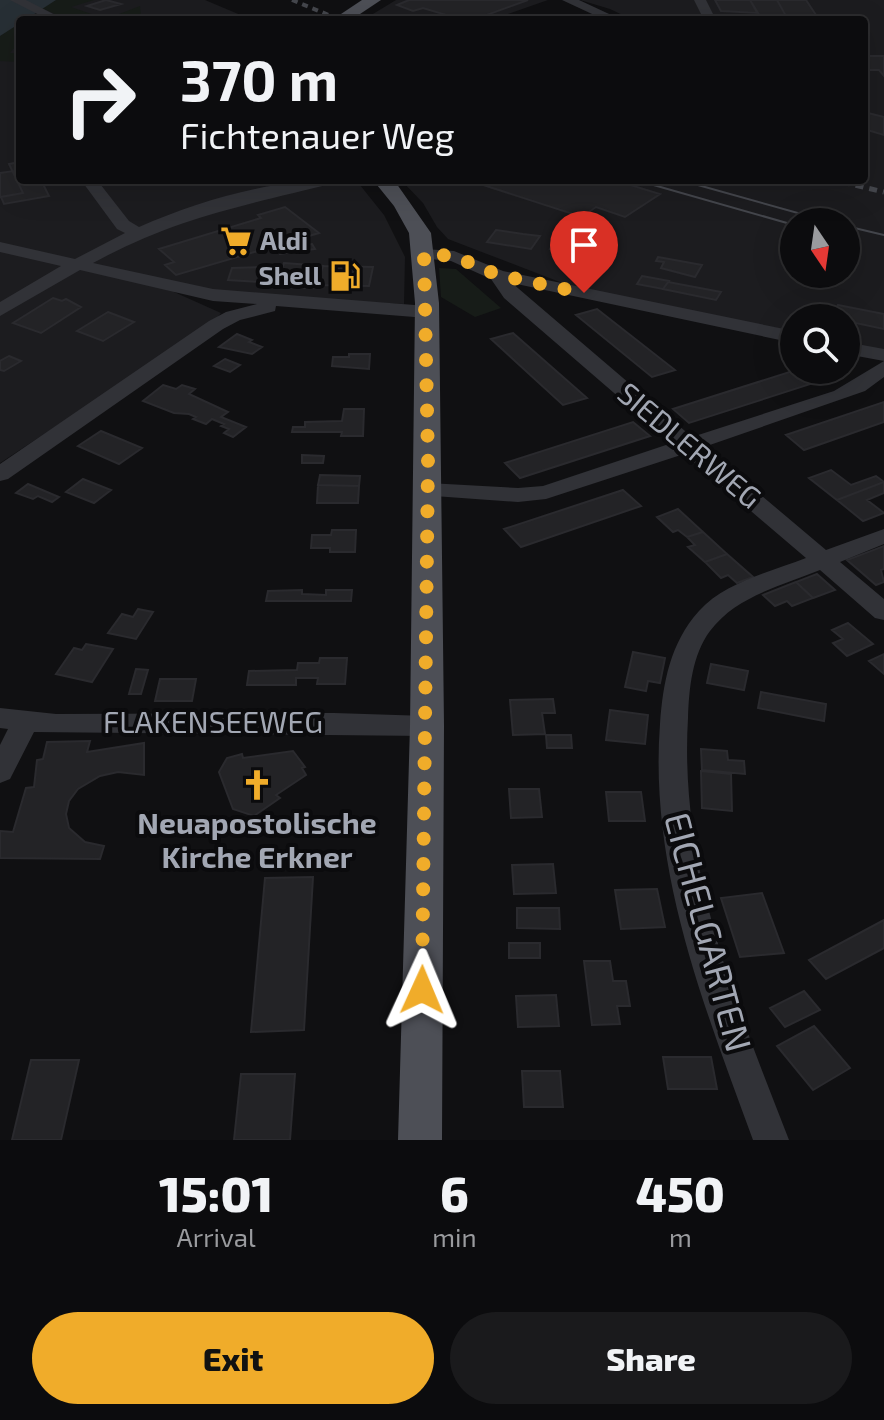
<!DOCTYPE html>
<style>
body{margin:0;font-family:"Exo 2",sans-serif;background:#1a1a1c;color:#f1f3f6;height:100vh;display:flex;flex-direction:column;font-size:30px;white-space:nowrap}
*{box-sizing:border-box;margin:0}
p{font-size:26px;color:#9a9b9e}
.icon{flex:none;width:44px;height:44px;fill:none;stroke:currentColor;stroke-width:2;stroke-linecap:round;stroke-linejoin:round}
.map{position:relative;height:1140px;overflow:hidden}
.details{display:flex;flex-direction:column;background:#0c0c0e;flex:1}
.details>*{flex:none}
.guide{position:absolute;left:16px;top:16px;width:852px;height:168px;border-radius:8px;box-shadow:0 8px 32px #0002,0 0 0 2px #2c2c2e;background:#0c0c0e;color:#f1f3f6;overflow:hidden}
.needle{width:52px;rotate:167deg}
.tools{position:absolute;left:780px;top:208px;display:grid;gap:16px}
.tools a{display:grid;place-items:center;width:80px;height:80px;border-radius:50%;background:#0c0c0e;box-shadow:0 8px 32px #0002,0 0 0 2px #2c2c2e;font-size:40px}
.pin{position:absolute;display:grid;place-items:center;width:68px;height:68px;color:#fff;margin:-82px -34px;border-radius:50% 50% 50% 0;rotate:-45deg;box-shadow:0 0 8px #0007}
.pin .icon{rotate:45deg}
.me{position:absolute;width:88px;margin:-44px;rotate:1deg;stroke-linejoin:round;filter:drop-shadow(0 0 6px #0008)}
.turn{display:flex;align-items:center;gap:28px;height:168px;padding:0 32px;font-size:36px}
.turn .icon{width:104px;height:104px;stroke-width:2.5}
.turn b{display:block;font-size:56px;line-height:68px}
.eta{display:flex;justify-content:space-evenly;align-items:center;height:136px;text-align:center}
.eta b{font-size:48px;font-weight:800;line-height:56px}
.primary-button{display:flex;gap:16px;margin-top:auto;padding:16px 32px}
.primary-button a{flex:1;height:92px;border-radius:48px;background:#f0ac2a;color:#111;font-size:32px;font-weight:800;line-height:92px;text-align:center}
.primary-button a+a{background:#1a1a1c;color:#f1f3f6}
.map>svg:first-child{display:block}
.built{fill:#1c1c1f;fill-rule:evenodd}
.green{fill:#171c18}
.water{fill:#272f35}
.building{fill:#232326;stroke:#2a2a2e;stroke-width:2}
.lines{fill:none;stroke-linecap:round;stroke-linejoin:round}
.minor{fill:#313237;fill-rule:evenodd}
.major{fill:#4d4f56;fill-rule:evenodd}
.tram{stroke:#44464c;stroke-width:2}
.rail-far1{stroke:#44464c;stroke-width:4;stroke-dasharray:6 5;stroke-linecap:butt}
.rail{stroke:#44464c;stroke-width:5;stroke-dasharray:8 6;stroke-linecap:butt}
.route{stroke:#f0ac2a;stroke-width:14;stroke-dasharray:0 25.2}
.labels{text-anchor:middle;stroke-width:8;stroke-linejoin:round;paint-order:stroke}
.far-poi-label{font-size:26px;font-weight:bold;fill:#a2a7b3;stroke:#0b0b0d;text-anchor:start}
.street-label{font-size:30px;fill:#a2a7b3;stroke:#0b0b0d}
.poi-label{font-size:30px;font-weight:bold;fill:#a2a7b3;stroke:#0b0b0d}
.near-street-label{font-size:36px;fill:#a2a7b3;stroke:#0b0b0d}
</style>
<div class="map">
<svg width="884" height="1140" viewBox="0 0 884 1140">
<rect width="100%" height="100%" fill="#101012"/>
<path class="built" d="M56,0H205L243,16L267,20H23Z
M396,0H548L491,20H363Z
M580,0H884V355L846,347V318H794V336L578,289L448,239L437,227L423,203L401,180H864V20H633L610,9ZM794,222H846V274H794Z
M20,22V180H356L384,215L405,257L404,304L174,292L221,313L212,324L0,463V36Z"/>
<path class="green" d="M56,0H94L71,7L106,19L140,6L141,16L133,20H68L42,8Z
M20,22V49H13L10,53H20V62L0,61V36Z
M439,268L456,269L501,308L475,317L441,297Z"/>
<path class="water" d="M0,0H56L0,36Z"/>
<path class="building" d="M106,0L121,4L100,10L87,6Z
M409,0H528L473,20H463L423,8L413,11L397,5Z
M715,0H750L758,13L721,11Z
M750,0H777L786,16H759Z
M777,0H806L816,15L786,16Z
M816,15L819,20H761L759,16Z
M864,56H884V76L879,70H864Z
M864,112L884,117V135L864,129Z
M20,162V180H41L49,196L4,204L1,197L23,193L9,164Z
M13,171L23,193L0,197V173Z
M468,180H614L660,194L625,217L596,207L582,217Z
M285,207L319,233L176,275L165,265L174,262L159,249L261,218L258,215Z
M496,230L523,234L540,236L531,249L487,242Z
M570,237L580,238L578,243L588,244L583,254L550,249L555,240L567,242Z
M312,244L315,249L280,254L278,249Z
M658,257L702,265L695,277L661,268L664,262L656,261Z
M284,263L323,266L315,288L277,287Z
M323,266L373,267L369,286L317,285Z
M261,267L265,269L262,282L228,280L232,268Z
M642,276L669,281L663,289L637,284Z
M668,282L721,292L716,300L663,289Z
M53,298L62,301L66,299L81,307L41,333L13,323Z
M838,305L884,314V329L846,321V318H832Z
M597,309L675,370L652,377L576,315Z
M108,312L134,322L103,341L77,331Z
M513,333L587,398L563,405L491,339Z
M237,334L252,340L249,342L262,347L252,354L219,347Z
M349,354H370L369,369L332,366L333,357H349Z
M9,356L21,361L4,371L0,370V361Z
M225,359L240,365L230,372L214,366Z
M796,370H810L823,380L689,423L673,409Z
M163,385L176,389L182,385L195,389L189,394L228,412L221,417L246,427L233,437L224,433L229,429L221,426L224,424L212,419L206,424L193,419L196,417L189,414L174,413L143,401Z
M884,402V422L804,450L786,435Z
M344,409H364L363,436H341L342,432H292L293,427H305V422L342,421Z
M633,422L650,436L520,478L505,463Z
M101,431L142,448L119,464L78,446Z
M302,455L324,456L323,463H302Z
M831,470L851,485L876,476L884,482L837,500L809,478Z
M320,475L360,476L359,486L318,485Z
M83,479L111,490L94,503L66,492Z
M884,482V493L867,500L884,513L863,521L837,500Z
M28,484L59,497L52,502L38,496L33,499L16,493Z
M318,485L359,486L358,503H317Z
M623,490L641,506L521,547L504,529Z
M678,509L703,532L687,537L678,530L673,532L657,517Z
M332,530H356L355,552H330V548H311L312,535H331Z
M703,532L727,554L705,562L688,547L695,545L687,537Z
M884,546V569L881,570L884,582L876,585L847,560Z
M727,554L753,577L737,583L728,575L721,578L705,562Z
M817,574L835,590L813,598L796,582Z
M796,582L813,598L792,606L787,601L775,606L763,595Z
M302,590V594L326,595V590H352L351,601H266L268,591Z
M138,609L153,612L136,639L108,633L122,614L133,617Z
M848,623L873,644L847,656L833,643L843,639L832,630Z
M86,644L113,649L92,682L56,674L74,648L82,650Z
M633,652L665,658L660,683L648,681L646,691L625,687Z
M884,654V674L869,661Z
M320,658H347L345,684H317L318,678H296V685H247L249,671L297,670L298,663H319Z
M711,664L748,671L744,690L707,683Z
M136,669L148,670L141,694H129Z
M160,679H196L192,701H155Z
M761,692L826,704L824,721L758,708Z
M553,699L555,713H542L545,734L513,735L510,700Z
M610,710L648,715L645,744L606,740Z
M546,735H571L572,748H547Z
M90,741L87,752L144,743V775L118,772L100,776L78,789L69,801L66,814L69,828L85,842L104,846L100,859L0,858V831L13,832L26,788L34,787L37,760L43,759L47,742Z
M701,749L727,751L728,760L744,761L745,774L702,770Z
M293,751L305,767L302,768L306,775L276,795L280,798L254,816L233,809L219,772L227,758L242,754L243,758Z
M701,771L731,774L732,811L702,808Z
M509,789H539L542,817L511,818Z
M606,792H641L645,821H609Z
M553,864L556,893L514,894L512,865Z
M313,877L304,1030L251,1032L265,878Z
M657,889L665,927L621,929L615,890Z
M762,893L784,953L740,957L721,898Z
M517,908H559L560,929L517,928Z
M884,920V948L826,979L809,960Z
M509,943H540V958H509Z
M584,961H610L613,981H626L630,1006H617L620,1024L592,1025Z
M804,991L820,1010L785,1027L770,1008Z
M556,995L559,1026L518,1027L516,996Z
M814,1026L850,1068L813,1090L777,1046Z
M663,1057H711L717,1089H668Z
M31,1060H79L61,1140H12Z
M522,1071H560L563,1107H524Z
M241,1074H295L290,1140H234Z"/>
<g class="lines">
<path class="minor" d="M10,0H26L65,20H49Z
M562,0H579L622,20H605Z
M694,0H706L716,20H704Z
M81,180H97L129,221L139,227C200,200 270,180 336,180L334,183C243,206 177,217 93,263L213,289L427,306L436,312L427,318L276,306L275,311L240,320L223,329L8,479L0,481V464L209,321L226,312L257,304L213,301L80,270L0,316V302L61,266L0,252V242L75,259L125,233L117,229Z
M424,249L454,251L503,271L794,331V343L512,283L692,437L834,391L884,361V377L865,391L704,447L826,550L884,529V544L840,562L884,599V620L875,618L820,570C781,586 736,596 710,631C692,655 689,689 688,718C679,867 736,1004 789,1140H753C704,1006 649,869 660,724C663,683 670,643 699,611C725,582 770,572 806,558L684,454L546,499L518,502L420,495L417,490L420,485L428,483L518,488L543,486L672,443L504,298L491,279L451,261L418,258L415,254Z
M846,342L884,349V361L846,354Z
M0,708L56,714L334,713L427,716L437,719L441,726L437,733L427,736L34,732L10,779L0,783V745L8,729L0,728Z"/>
<path class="major" d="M362,0H381L351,20H332Z
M373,180H394L431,233L439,303L444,726L442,1140H398L410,726L415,303L409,233L394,206Z"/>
<path class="tram" d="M636,180L794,225
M680,180L830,222
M846,226L884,235"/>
<path class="rail-far1" d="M292,0L341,20
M833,180L850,184"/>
<path class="rail" d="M842,182L884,192"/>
</g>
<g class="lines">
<path class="route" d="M422,990L428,461L424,254L454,256L498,275L584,293"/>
</g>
<defs>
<symbol id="supermarket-bare" viewBox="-9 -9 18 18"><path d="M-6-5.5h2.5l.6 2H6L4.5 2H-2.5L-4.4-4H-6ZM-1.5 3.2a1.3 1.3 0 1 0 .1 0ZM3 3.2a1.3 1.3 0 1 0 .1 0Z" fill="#f0ac2a" stroke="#0b0b0d" stroke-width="2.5" paint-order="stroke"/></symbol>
<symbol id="fuel-bare" viewBox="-9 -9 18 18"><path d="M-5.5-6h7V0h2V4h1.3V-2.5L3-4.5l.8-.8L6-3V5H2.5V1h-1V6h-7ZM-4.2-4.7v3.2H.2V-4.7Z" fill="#f0ac2a" stroke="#0b0b0d" stroke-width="2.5" paint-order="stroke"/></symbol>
<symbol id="church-bare" viewBox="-9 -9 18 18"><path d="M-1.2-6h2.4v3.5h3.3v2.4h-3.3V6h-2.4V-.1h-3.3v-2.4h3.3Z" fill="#f0ac2a" stroke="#0b0b0d" stroke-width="2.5" paint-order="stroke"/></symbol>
</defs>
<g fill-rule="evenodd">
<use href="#supermarket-bare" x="214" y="219" width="44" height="44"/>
<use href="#fuel-bare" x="323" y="254" width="44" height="44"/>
<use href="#church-bare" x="235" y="763" width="44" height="44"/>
</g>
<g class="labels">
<g class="far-poi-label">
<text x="260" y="250">Aldi</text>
<text x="321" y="285" text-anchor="end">Shell</text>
</g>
<g class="street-label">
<text transform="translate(689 446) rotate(40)" y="10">SIEDLERWEG</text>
<text x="213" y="733">FLAKENSEEWEG</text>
</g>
<g class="poi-label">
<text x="257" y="834">Neuapostolische<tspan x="257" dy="34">Kirche Erkner</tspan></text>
</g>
<g class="near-street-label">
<text transform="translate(708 932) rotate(75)" y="13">EICHELGARTEN</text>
</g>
</g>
</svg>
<div class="tools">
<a><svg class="needle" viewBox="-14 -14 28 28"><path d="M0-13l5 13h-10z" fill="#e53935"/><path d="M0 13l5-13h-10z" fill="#9a9b9e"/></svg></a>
<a><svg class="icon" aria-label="search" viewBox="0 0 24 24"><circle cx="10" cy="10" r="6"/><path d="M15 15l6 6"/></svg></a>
</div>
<div class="pin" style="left:584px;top:293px;background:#d93025"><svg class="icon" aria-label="arrive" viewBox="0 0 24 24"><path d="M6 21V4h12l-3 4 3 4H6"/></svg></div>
<svg class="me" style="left:422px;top:990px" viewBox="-20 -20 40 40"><path d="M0-17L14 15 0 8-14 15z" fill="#f0ac2a" stroke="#fff" stroke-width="4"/></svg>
<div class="guide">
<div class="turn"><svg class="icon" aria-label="right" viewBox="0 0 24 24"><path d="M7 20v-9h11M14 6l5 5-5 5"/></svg><div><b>370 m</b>Fichtenauer Weg</div></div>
</div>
</div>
<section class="details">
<div class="eta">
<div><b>15:01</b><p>Arrival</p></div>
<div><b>6</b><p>min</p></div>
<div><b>450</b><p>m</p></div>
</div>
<div class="primary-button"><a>Exit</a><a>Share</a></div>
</section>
